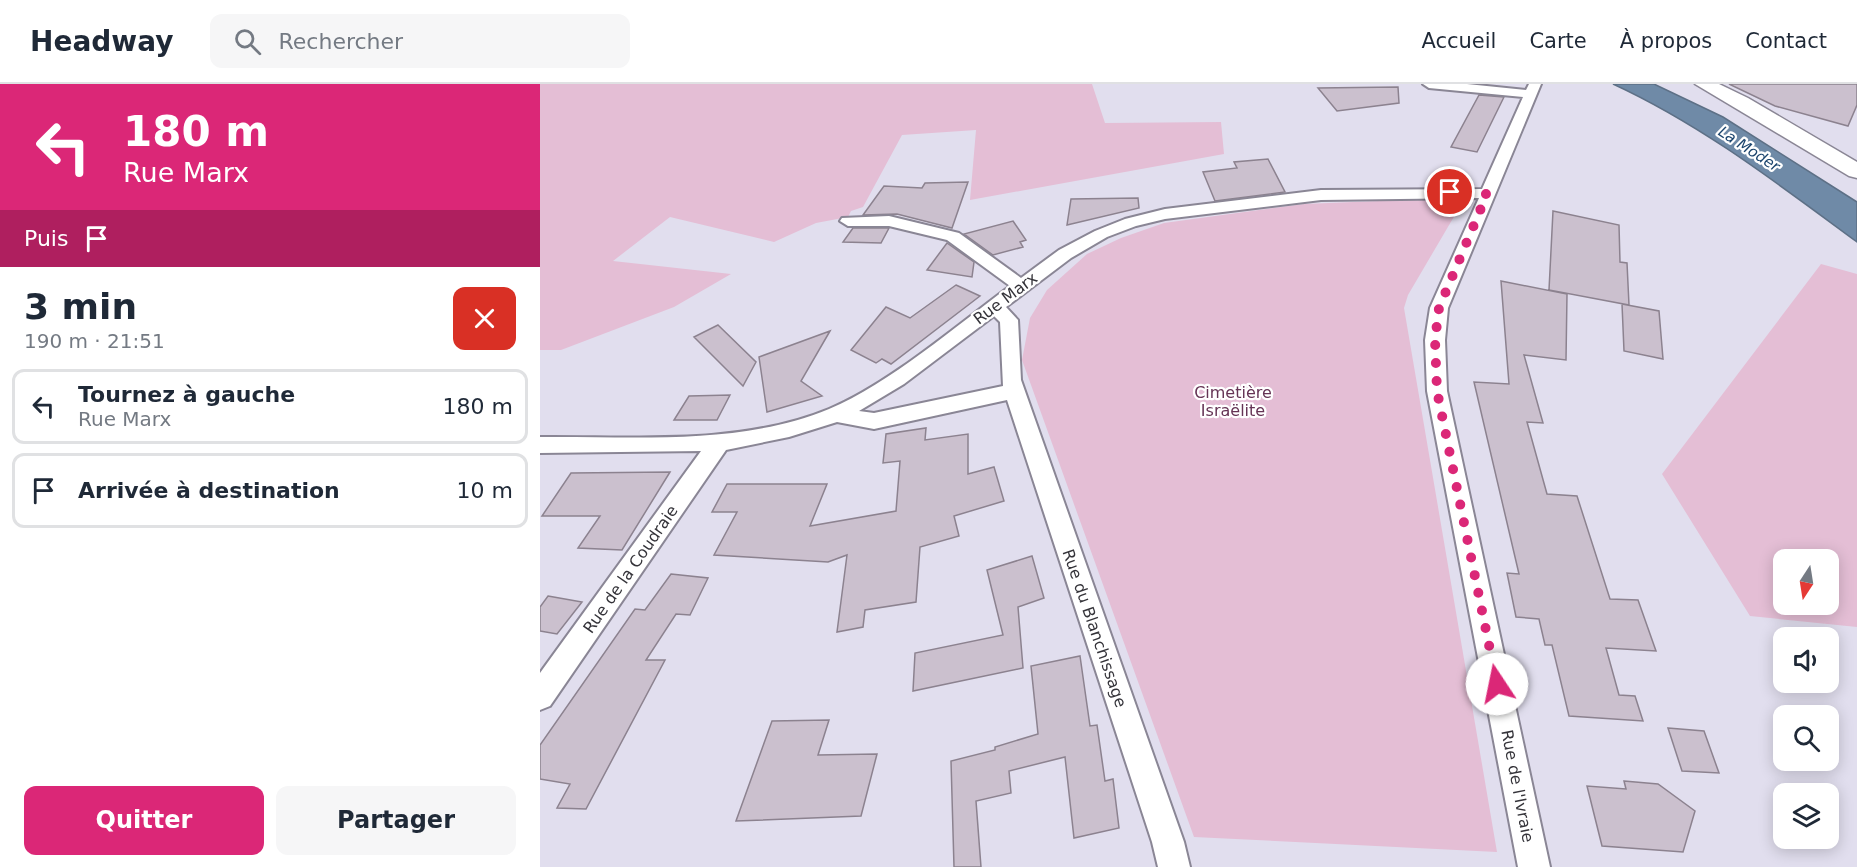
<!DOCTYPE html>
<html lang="fr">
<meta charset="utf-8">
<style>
body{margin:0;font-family:"DejaVu Sans",sans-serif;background:#f6f6f7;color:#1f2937;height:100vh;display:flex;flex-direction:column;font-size:22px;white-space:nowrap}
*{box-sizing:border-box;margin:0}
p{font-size:20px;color:#747a83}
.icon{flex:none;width:33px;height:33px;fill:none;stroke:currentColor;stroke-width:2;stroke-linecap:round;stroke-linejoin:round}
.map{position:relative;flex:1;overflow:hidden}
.drawer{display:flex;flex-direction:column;background:#fff;width:540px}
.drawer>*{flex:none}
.guide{background:#db2777;color:#fff;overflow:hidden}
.needle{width:39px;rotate:192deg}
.fabs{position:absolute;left:1233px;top:465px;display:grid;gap:12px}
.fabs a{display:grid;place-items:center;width:66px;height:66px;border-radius:12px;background:#fff;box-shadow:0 3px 15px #0003;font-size:30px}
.pin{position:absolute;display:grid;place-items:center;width:51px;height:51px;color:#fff;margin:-26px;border:3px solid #fff;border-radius:50%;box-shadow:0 2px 6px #0007}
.me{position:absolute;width:66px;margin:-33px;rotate:349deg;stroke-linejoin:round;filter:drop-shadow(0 0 4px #0008)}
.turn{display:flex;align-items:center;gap:21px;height:126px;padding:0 24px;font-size:27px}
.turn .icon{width:78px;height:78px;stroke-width:2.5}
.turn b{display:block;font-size:42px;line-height:51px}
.then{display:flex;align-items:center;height:57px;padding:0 24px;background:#0003;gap:12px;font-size:22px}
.round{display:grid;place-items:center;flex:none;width:63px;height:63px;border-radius:12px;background:#f6f6f7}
.head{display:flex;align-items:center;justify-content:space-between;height:102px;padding:0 24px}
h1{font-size:36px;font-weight:700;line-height:45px}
.action{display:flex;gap:12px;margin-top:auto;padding:12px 24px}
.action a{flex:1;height:69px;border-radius:12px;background:#db2777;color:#fff;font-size:24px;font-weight:700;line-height:69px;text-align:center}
.action a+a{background:#f6f6f7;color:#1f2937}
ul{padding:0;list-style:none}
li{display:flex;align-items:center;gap:18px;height:75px;margin:0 12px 9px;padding:0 12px;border:3px solid #e0e1e3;border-radius:12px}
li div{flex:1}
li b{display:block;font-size:22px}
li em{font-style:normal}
header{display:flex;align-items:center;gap:36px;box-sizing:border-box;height:84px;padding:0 30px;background:#fff;border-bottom:2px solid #e0e1e3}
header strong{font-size:28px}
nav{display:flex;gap:33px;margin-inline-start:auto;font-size:21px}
.search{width:420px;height:54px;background:#f6f6f7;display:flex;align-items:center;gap:15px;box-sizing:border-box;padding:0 21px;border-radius:12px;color:#747a83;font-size:22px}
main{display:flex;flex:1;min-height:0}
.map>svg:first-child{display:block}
.green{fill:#e4bed5;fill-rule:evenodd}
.water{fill:#6f8aa7;stroke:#5d7086;stroke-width:1.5}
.building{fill:#cbc0ce;stroke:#8c828f;stroke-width:1.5}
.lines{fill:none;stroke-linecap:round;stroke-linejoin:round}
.street-casing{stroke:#8a8695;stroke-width:4}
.primary-casing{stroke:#8a8695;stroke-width:3}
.street{fill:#fff;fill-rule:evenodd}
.primary{fill:#fff;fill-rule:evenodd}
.route{stroke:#db2777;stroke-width:10;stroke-dasharray:0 18}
.labels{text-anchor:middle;stroke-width:4.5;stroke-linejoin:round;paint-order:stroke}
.far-water-label{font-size:15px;font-style:italic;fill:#1b446d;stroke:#fff}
.street-label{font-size:16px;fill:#343339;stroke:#fff}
.park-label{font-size:16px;fill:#653455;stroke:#fff}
</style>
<header>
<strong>Headway</strong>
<div class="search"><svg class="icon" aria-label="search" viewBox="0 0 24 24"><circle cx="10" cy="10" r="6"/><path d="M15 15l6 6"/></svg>Rechercher</div>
<nav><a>Accueil</a><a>Carte</a><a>À propos</a><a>Contact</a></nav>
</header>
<main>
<section class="drawer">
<div class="guide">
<div class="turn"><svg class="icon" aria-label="left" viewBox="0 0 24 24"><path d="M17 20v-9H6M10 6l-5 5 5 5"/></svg><div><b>180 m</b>Rue Marx</div></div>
<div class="then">Puis<svg class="icon" aria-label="arrive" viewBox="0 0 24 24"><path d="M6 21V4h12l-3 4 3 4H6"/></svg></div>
</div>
<div class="head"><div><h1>3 min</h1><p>190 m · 21:51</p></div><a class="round" style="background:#d93025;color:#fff"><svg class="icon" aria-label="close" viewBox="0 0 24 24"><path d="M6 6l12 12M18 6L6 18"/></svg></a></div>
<ul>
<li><svg class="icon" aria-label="left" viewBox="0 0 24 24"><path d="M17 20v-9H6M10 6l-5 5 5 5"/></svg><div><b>Tournez à gauche</b><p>Rue Marx</p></div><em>180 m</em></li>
<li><svg class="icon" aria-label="arrive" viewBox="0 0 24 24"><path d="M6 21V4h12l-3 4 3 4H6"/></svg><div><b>Arrivée à destination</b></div><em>10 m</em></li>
</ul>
<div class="action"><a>Quitter</a><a>Partager</a></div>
</section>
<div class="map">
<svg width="1317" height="783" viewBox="0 0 1317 783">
<rect width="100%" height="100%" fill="#e1deee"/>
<path class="green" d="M0,0H552L565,39L681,38L684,70L430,116L436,46L362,51L323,123L311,127L308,133L276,139L234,158L130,133L73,177L191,190L134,223L21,266H0Z
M914,114L922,119L868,211L864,224L957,768L654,753L482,276L490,234L507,206L547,170L581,154L624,139L764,120Z
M1281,180L1317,190V543L1210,532L1122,390ZM1244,476H1288V520H1244Z"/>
<path class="water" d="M1073,0H1114L1183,33L1317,118V158C1238,100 1162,41 1073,0Z"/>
<path class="building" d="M1189,0H1317V21L1308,42L1235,22Z
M858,3L859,19L797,27L778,4Z
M939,11L964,13L937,68L911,63Z
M728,75L745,108L675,117L663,88L697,84L694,78Z
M428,98L412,144L357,130L323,131L344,102L382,104L385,99Z
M598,114L599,124L527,141L531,115Z
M1013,127L1079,141L1080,178L1087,179L1089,221L1009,206Z
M473,137L486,156L480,158L483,163L453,171L424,150Z
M313,144H349L341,159L303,158Z
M407,159L434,178L432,193L387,186Z
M961,197L1027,210L1026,276L984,271L1003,339L987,338L1007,410L1037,412L1070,515L1098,516L1116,567L1066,564L1079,611L1095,612L1103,637L1029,632L1012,561H1005L999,535L976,533L967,489L979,490L934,298L969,300Z
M416,201L440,212L351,280L342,275L336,279L311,266L346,223L370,234Z
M1082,220L1119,227L1123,275L1084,267Z
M178,241L216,278L203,302L154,253Z
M290,247L261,297L282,312L227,328L219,273Z
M190,311L177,336H134L149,312Z
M386,344L385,356L428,350V390L454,383L464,417L414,432L419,452L380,463L376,518L325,526L323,543L297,548L307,471L288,478L174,471L197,428H172L187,400H287L270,442L356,427L360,377L343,379L346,350Z
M130,388L82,466L38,464L60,432H2L31,389Z
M492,472L504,514L478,523L483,584L373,607L375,569L463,551L447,486Z
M131,490L168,494L150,531L136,530L106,576H125L46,725L17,724L30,700L0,695V661L95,525L105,526Z
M8,512L42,518L17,550L0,547V523Z
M540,572L550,642L557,641L565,697L573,695L579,744L534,754L525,673L469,687L471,709L436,717L441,783H414L411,677L455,666V663L498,650L491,582Z
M289,636L278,671L337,670L321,732L196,737L232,637Z
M1128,644L1164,647L1179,689L1142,687Z
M1084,697L1118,700L1155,727L1143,768L1062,762L1047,702L1086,705Z"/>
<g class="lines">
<defs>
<path id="street" d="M883,0H927L986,6L989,0H1001L908,224L905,256L907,307L1010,783H978L887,307L885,256L890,224L939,114L781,116L625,135L596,142L567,153L531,174L466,223L478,236L481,296L644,758L650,783H618L612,758L467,316L334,345L297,338L249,353L186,366L10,622L0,626V589L161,367L0,369V353C95,352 199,362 289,325C349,300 417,241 470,202L407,156L349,142H308L300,137L302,134L349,132L419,149L481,194L519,166L555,147L585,135L625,125L781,106L942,105L983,13L889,4ZM454,232L460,238L463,302L334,329L319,327L364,300Z"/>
<path id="primary" d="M1155,0H1179L1208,14L1317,78V94L1309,92Z"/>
</defs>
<use href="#street" class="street-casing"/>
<use href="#primary" class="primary-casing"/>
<use href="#street" class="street"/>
<use href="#primary" class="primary"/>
</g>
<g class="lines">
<path class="route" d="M910,108L947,110L899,224L895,256L897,307L957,600"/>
</g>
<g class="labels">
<g class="far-water-label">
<text transform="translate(1209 65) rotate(33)" y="5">La Moder</text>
</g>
<g class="street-label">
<text transform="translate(465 214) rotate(-37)" y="6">Rue Marx</text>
<text transform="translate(90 485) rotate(-55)" y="6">Rue de la Coudraie</text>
<text transform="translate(555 544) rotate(71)" y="6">Rue du Blanchissage</text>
<text transform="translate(978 702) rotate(79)" y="6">Rue de l'Ivraie</text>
</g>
<g class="park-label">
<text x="693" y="314">Cimetière<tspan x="693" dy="18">Israëlite</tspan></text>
</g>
</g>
</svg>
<div class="fabs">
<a><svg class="needle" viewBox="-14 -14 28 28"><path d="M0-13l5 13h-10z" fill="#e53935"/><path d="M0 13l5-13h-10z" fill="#747a83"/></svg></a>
<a><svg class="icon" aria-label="sound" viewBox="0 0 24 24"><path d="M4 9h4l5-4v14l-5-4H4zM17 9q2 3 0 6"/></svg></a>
<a><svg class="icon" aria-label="search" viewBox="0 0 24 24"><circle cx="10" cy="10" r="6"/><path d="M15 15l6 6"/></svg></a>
<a><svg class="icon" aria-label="layers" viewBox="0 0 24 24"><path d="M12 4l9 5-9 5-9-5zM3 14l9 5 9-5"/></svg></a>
</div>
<div class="pin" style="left:910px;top:108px;background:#d93025"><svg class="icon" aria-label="arrive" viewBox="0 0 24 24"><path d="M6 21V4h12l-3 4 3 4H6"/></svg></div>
<svg class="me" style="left:957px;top:600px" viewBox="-20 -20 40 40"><circle r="19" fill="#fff"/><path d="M0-13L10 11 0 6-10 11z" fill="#db2777"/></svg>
</div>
</main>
